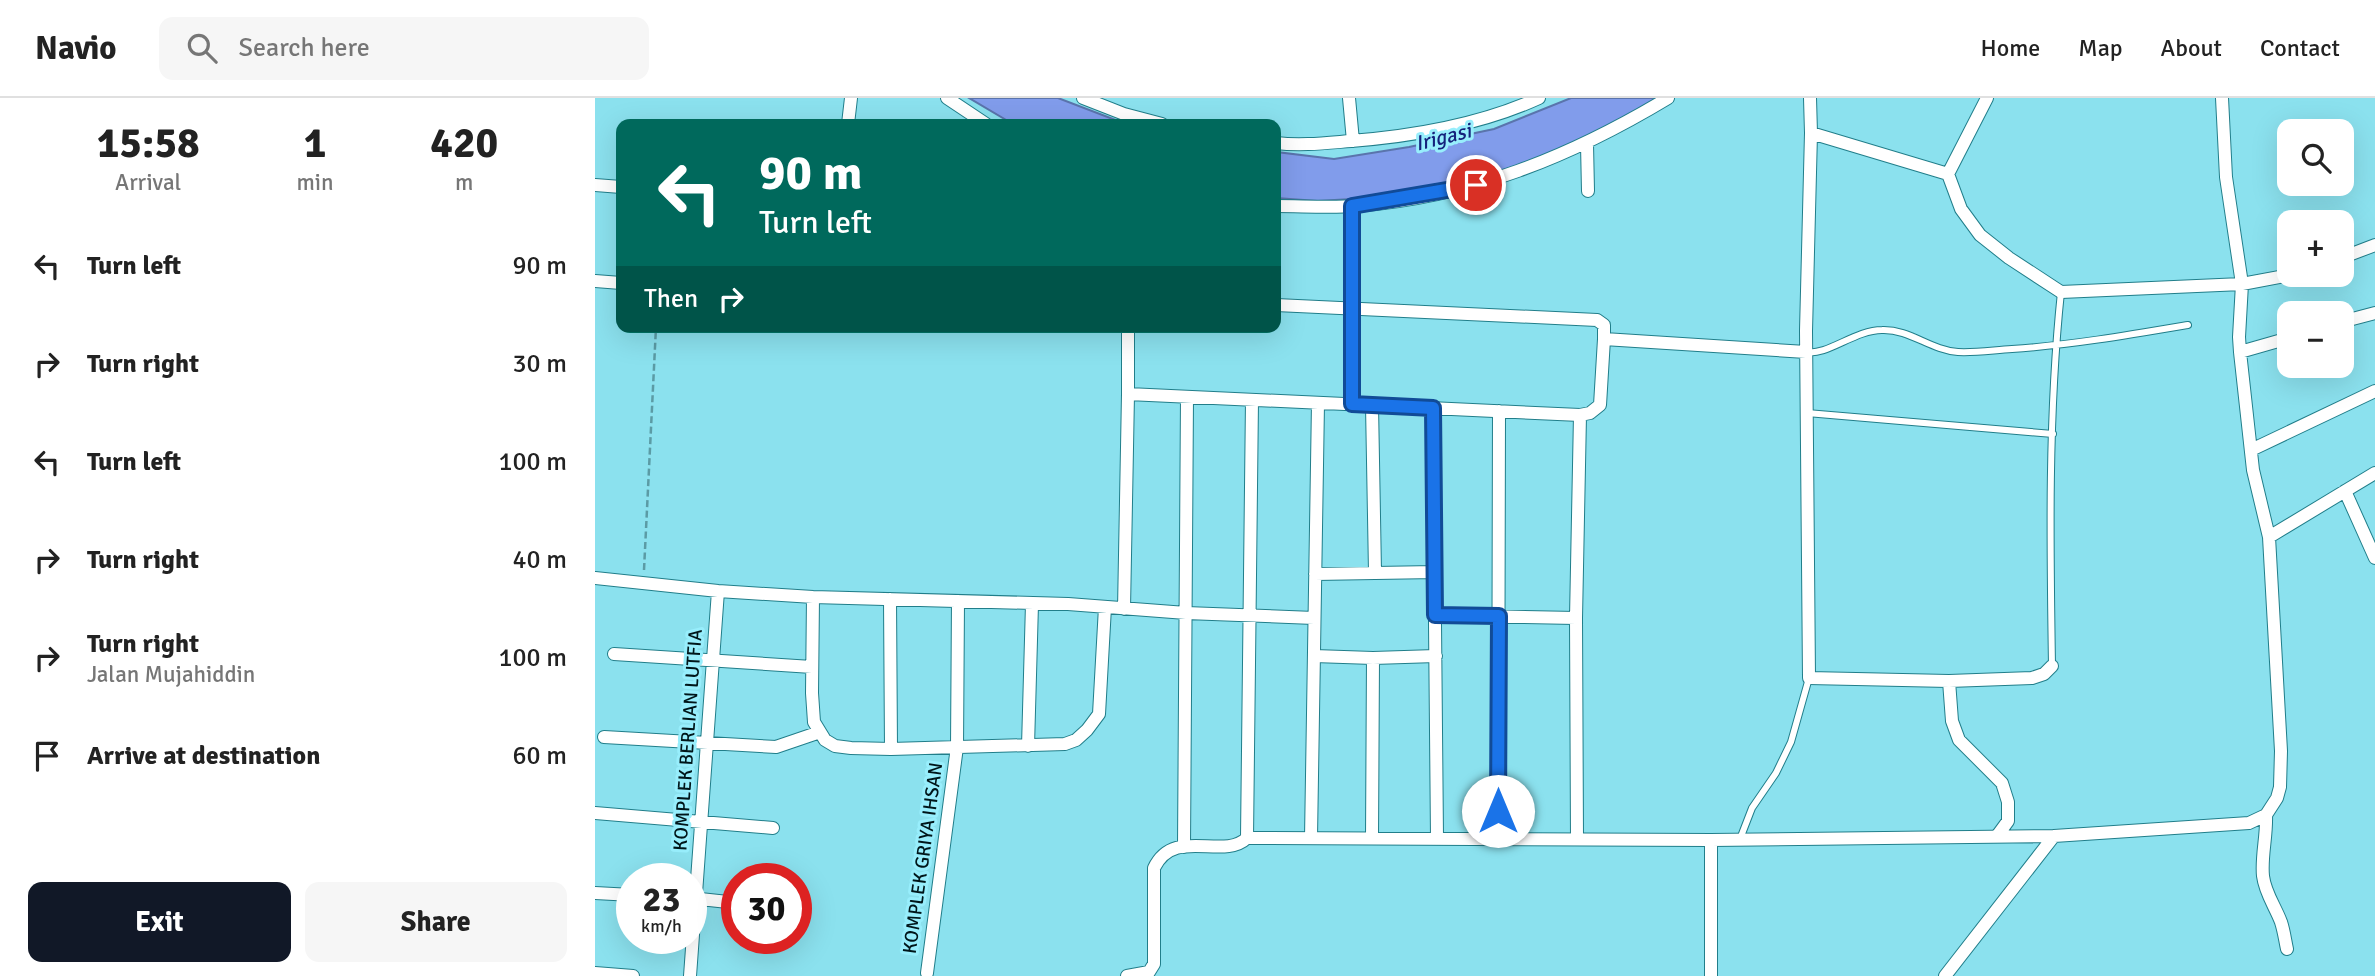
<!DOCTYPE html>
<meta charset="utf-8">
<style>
body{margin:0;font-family:Signika,sans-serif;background:#f6f6f6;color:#222;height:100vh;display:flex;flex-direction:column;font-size:26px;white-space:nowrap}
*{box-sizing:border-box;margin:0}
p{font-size:23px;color:#767676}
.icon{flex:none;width:38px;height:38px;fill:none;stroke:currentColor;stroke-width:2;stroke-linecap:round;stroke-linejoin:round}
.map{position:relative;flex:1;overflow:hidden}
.panel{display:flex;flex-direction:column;background:#fff;width:595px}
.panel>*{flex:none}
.top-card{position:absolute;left:21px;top:21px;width:665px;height:214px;border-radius:14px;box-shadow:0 7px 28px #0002;background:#00695c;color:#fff;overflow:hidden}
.fabs{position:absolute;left:1682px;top:21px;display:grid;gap:14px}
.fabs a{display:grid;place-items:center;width:77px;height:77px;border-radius:14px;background:#fff;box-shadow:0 7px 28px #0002;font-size:35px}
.speed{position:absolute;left:21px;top:765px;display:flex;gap:14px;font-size:35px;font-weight:700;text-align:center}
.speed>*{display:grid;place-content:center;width:91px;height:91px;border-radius:50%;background:#fff;box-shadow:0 7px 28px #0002;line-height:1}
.speed small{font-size:18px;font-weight:400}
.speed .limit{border:10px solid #d22;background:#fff;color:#111}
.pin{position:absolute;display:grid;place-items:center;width:60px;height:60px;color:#fff;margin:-30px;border:4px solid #fff;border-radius:50%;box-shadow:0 2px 7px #0007}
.me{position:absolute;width:77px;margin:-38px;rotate:0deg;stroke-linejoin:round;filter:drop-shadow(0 0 5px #0008)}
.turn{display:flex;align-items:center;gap:24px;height:147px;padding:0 28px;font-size:32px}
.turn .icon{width:91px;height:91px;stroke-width:2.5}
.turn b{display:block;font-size:49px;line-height:60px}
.then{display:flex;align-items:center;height:66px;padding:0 28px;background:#0003;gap:14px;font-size:26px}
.eta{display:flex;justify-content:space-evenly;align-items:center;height:119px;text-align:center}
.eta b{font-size:42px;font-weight:700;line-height:49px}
.button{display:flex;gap:14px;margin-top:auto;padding:14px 28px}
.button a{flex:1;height:80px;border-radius:14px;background:#111827;color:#fff;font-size:28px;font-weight:700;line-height:80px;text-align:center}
.button a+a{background:#f6f6f6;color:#222}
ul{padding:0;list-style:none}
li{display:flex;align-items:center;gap:21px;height:98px;padding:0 28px}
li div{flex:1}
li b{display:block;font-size:26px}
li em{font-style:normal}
header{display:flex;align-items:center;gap:42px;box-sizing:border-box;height:98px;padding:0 35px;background:#fff;border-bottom:2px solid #e0e0e0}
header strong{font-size:33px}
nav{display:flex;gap:38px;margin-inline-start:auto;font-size:24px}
.search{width:490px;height:63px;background:#f6f6f6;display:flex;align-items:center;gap:18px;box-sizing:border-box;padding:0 24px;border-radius:14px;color:#767676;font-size:26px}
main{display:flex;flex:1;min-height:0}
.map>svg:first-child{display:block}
.water{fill:#819ceb;stroke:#5a74ac;stroke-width:2}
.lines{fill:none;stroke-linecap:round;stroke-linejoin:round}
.lane-casing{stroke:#217e8a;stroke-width:8}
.street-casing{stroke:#217e8a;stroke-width:14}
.path{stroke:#5b9ba5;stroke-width:2.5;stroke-dasharray:7 3.5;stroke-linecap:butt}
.lane{stroke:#fff;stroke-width:6}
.street{stroke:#fff;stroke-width:12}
.route-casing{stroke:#114b97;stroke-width:18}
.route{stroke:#1a73e8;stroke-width:12}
.labels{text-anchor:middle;stroke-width:6;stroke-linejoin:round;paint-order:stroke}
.street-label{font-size:19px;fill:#00161a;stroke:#98eefc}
.water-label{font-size:21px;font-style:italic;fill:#15227c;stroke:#98eefc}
</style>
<header>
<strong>Navio</strong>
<div class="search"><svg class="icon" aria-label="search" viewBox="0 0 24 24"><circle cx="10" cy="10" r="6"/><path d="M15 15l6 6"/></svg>Search here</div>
<nav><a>Home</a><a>Map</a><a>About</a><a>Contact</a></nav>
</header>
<main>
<section class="panel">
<div class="eta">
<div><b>15:58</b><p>Arrival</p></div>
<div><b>1</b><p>min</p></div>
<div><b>420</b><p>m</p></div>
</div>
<ul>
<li><svg class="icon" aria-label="left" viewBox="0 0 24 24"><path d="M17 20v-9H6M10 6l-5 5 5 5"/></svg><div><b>Turn left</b></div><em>90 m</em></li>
<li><svg class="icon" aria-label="right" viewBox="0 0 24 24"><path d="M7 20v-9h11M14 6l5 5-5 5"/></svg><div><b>Turn right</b></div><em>30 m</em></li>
<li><svg class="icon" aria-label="left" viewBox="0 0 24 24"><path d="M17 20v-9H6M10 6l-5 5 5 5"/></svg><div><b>Turn left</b></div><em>100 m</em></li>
<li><svg class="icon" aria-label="right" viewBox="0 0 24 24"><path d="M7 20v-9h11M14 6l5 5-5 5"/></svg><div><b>Turn right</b></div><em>40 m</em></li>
<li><svg class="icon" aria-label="right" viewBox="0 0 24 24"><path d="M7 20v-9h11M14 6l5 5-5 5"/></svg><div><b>Turn right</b><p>Jalan Mujahiddin</p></div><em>100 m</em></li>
<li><svg class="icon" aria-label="arrive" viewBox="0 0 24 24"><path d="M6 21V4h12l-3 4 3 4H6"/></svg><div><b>Arrive at destination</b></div><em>60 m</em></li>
</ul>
<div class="button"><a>Exit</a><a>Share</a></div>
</section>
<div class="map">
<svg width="1780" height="878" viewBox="0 0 1780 878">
<rect width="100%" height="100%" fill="#8be1ee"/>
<path class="water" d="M374,0H463L531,26H418Z
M976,0H1067L997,41L922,71L806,98L723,103L681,100V54L739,61L814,49L899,31Z"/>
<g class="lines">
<defs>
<path id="lane" d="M1211,254C1232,258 1260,232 1287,232C1315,231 1335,252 1363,254C1380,255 1399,252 1417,251C1476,247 1534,237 1593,227
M1212,315L1458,336
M1457,568C1455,443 1453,318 1466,194
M1145,741L1157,710L1181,675L1196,644L1214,580"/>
<path id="street" d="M352,0L391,26
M488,0L529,16L567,26
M754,0L758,43
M1215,0L1216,35L1211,233L1214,580L1354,583L1437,580L1449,576L1457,568
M253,26L256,0
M1216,35L1353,76L1392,0
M681,45C706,48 731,45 756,43C820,38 885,27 944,0
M992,46L993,93
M1353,76L1366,111L1385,137L1414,160L1466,194L1647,186L1695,177
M0,87L26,89
M681,108C707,108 735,110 761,108C876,99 975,59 1073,0
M757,108V306
M1746,160L1780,147
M0,183L26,185
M681,207L1002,222L1009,227V241L1211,254
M1746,224L1780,215
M533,229V296L985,317
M1645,254L1694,240
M777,307L780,474
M838,310L842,740
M1656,352L1780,293
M1750,393L1780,460
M1674,439L1780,375
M720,476L840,474
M0,480L123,493L218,499L473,506L591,515L719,520
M218,499L217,595L219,624L230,642L240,648L256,650L296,651L470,646L481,642L492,632L504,616L510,509
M295,501L296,651
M529,511L533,296
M840,517L981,520
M19,556L217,569
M719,558L778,560L841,558
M1354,583L1357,623L1364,642L1407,685L1413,704V723L1402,738
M9,639L181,649L225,634
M433,648L437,506
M0,715L178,730
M1671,717C1672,738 1666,758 1668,778C1670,795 1680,808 1686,824C1689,833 1690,842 1692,851
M652,740L1116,742L1459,738L1654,725L1671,717L1682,700L1685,689L1686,653L1674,439L1658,372L1645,254L1644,239L1647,186L1631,79L1627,0
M716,740L723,305
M777,740L778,560
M903,741L904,313
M982,741L981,520L985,317L995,315L1005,307L1009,241
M589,749L592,299
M0,795L37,797
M96,800L142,805
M0,875L38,878
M332,875L362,649L363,503
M95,878L123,493
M532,878L554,874L559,866V770C579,728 628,763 652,740L657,302
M1116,878V742
M1350,878L1459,738"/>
</defs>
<use href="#lane" class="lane-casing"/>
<use href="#street" class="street-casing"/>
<path class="path" d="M49,472L61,229"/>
<use href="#lane" class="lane"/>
<use href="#street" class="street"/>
</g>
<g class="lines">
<defs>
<path id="route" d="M881,87L757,108V306L838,310L840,517L904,518L903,713"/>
</defs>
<use href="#route" class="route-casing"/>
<use href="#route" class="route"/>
</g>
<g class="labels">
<g class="street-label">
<text transform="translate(92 642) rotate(-86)" y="7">KOMPLEK BERLIAN LUTFIA</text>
<text transform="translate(327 760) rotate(-82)" y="7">KOMPLEK GRIYA IHSAN</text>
</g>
<g class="water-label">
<text transform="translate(848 39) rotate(-14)" y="7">Irigasi</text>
</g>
</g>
</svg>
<div class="fabs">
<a><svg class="icon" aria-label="search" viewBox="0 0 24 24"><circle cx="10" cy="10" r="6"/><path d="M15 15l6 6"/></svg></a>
<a>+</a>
<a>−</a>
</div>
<div class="speed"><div>23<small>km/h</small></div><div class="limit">30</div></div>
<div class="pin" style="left:881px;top:87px;background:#d93025"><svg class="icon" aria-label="arrive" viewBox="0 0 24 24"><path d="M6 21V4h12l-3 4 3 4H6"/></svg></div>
<svg class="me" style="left:903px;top:713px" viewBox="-20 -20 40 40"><circle r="19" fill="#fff"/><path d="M0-13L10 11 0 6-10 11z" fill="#1a73e8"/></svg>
<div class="top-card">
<div class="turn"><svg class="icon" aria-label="left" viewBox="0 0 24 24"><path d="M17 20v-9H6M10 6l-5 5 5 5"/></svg><div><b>90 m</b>Turn left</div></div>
<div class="then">Then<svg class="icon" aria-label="right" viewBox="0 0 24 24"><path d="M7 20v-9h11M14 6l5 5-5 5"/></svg></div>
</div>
</div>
</main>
